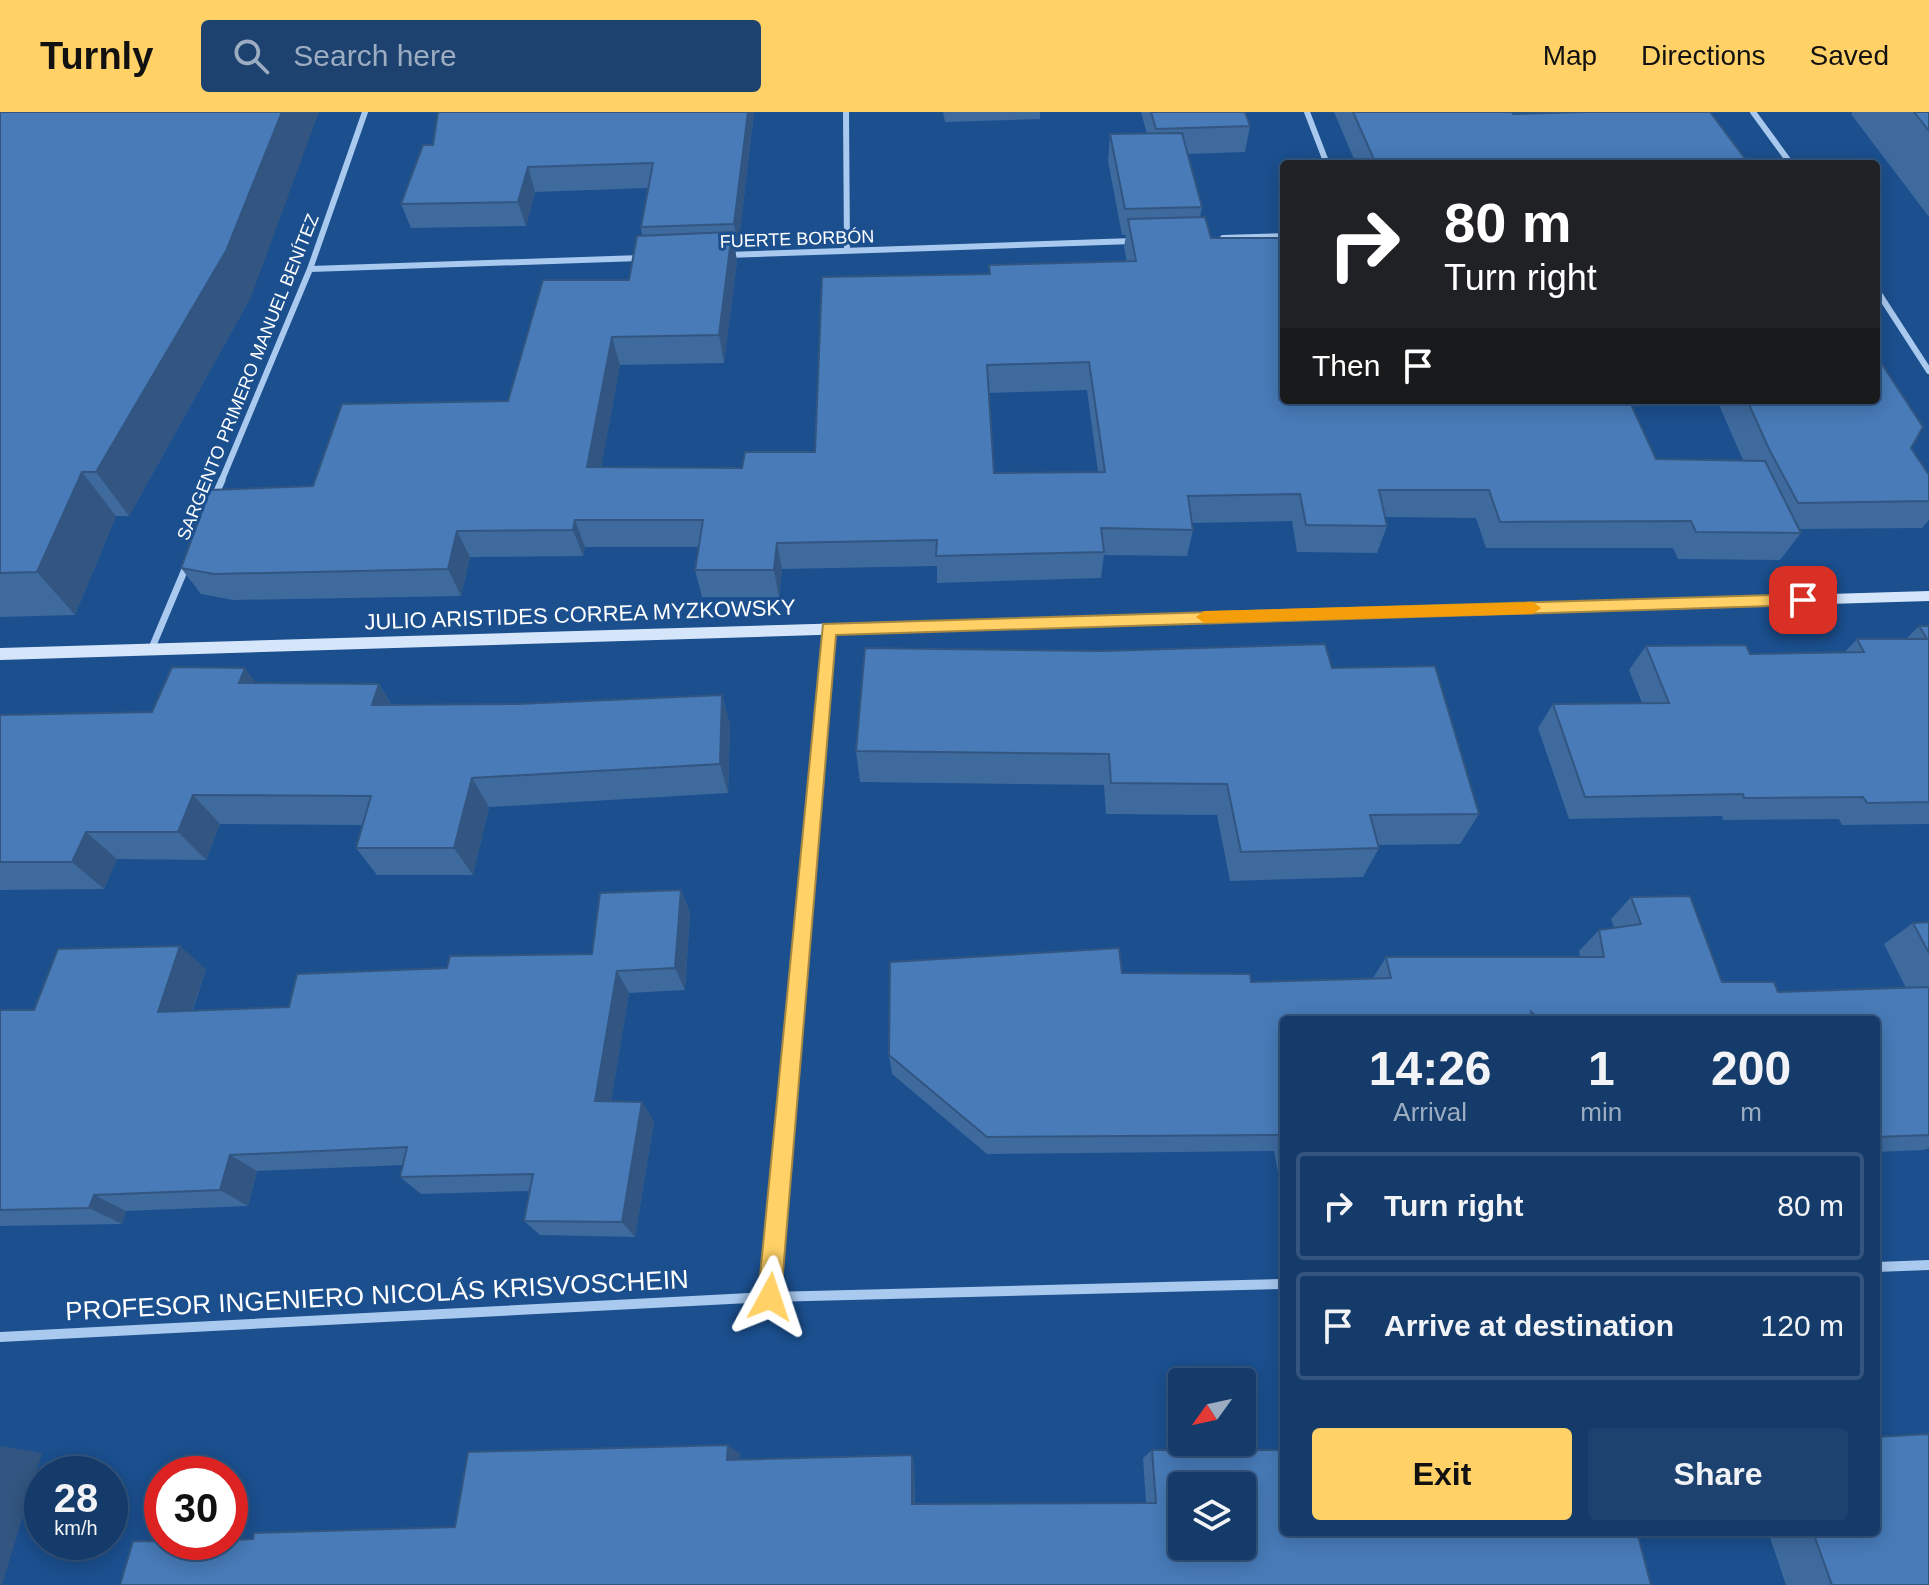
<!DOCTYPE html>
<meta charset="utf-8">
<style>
body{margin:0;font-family:Arial,sans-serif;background:#1d4270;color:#f1f3f6;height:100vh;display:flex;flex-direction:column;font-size:30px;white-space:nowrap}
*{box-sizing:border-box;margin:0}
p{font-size:26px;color:#9dadc1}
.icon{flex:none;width:44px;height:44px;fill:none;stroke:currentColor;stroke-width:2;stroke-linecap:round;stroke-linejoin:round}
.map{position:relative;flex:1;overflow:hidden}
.side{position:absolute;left:1280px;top:904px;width:600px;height:520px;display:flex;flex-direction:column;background:#143b6a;border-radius:8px;box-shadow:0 4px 20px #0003,0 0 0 2px #33557e}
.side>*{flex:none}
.guide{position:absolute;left:1280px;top:48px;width:600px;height:244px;border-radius:8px;box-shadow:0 4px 20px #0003,0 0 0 2px #33557e;background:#202124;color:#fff;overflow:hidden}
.needle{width:52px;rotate:237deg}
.buttons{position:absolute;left:1168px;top:1256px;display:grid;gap:16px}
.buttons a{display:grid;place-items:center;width:88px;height:88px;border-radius:8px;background:#143b6a;box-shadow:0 4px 20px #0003,0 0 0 2px #33557e;font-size:40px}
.speed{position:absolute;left:24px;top:1344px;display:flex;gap:16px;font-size:40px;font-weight:700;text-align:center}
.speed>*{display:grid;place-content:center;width:104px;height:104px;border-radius:50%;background:#143b6a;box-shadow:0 4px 20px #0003,0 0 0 2px #33557e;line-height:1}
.speed small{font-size:20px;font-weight:400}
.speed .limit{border:12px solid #d22;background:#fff;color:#111}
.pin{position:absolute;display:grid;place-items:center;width:68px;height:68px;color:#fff;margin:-34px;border-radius:16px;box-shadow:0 4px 12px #0006}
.me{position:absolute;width:88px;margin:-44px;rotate:5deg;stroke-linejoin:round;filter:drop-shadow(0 0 6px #0008)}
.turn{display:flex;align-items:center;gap:28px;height:168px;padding:0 32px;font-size:36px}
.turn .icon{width:104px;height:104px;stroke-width:2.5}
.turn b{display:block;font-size:56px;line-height:68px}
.then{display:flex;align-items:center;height:76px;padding:0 32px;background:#0003;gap:16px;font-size:30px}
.eta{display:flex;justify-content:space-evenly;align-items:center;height:136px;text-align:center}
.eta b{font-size:48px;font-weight:800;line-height:56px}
.primary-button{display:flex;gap:16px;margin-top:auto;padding:16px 32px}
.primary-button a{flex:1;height:92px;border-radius:8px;background:#ffd166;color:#111;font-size:32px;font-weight:800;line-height:92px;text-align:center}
.primary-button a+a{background:#1d4270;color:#f1f3f6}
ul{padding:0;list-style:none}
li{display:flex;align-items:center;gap:24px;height:108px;margin:0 16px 12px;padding:0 16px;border:4px solid #33557e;border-radius:8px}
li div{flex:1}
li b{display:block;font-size:30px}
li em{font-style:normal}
header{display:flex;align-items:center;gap:48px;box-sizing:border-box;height:112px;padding:0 40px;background:#ffd166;color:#111}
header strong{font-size:38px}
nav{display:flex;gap:44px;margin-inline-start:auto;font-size:28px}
.search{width:560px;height:72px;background:#1d4270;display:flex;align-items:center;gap:20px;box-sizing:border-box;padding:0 28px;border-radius:8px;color:#9dadc1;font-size:30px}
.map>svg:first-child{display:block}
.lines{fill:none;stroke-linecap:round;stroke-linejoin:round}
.street-far2{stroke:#a9c9ee;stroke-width:6}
.street-far1{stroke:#a9c9ee;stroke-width:7}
.street{stroke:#a9c9ee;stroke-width:10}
.secondary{fill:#d6e6fa;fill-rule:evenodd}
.wall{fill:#3e6a9e;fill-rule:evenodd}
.shaded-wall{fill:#325681}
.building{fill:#487bb8;stroke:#325681;stroke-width:2;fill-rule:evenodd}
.route{fill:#ffd166;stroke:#a68842;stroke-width:2}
.slow{fill:#f59e0b}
.labels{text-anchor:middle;stroke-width:6;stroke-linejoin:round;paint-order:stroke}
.far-street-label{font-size:18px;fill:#fff;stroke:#1b4f8e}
.street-label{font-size:22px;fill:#fff;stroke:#1b4f8e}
.near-street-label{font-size:26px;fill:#fff;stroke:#1b4f8e}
</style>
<header>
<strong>Turnly</strong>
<div class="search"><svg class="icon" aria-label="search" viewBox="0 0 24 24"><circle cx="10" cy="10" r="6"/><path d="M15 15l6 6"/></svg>Search here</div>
<nav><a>Map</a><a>Directions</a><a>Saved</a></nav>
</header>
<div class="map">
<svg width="1929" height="1473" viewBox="0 0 1929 1473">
<rect width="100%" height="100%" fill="#1b4f8e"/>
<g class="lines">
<path class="street-far2" d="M846,0L847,139
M1307,0L1327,52
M1753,0L1791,52
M1223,126L1284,124
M727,143L1133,129
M310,157L641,146
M1876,177L1929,259
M221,370L310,157L365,0"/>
<path class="street-far1" d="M214,386L222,368
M151,538L188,450
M799,849L828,517"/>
<path class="street" d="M1876,1155L1929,1153
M770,1185L799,847
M0,1225L770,1185L1284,1172"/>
<path class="secondary" d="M1929,479V489L0,548V536Z"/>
</g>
<path class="wall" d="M0,0L251,185L129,404H116L75,503L0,505Z
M754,0L738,136L735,137L737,149L724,251L620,253L601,355L742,356L815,340L989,162V153L1127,150L1124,135L1126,123H1122L1108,49L1110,22H1147L1141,0H1245L1250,14L1245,40L1187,42L1202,95L1200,105L1211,126L1656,347L1743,348L1717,288H1876L1911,336L1929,363V408L1922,416L1799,417L1801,421L1780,448L1678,447L1673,436H1486L1476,406L1385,405L1387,414L1377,441L1297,440L1292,409L1192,411L1193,418L1187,444L1104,443L1101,466L937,471V454L782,457L779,485H702L695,458L699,435H585L583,444L470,445L461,484L233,488L201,482L181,456L313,374L508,289L629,168L642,123L641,115L648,76L535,80L526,114L411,116L401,92L433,33ZM1087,278L1098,360L994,361L989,281Z
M943,0H1040V7L945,10Z
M1334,0H1512L1513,2L1749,52H1356Z
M1852,0H1929V105L1851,2Z
M1919,514H1929V712L1842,713L1839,707L1723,708L1722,704L1569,707L1538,616L1553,592L1642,591L1629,558L1646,534L1750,542L1844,541L1857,527H1906Z
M1332,556L1479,702L1460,732L1378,733L1379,736L1363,765L1230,769L1217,703L1106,702L1104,673L860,670L856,639Z
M256,571L379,572L392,593L518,592L722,583L730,613L728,681L489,695L473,763H377L356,736L362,713L220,712L206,748L117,747L104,777L0,778V603L152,600Z
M681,778L690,801L685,878L629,881L611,989L642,990L654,1009L635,1125L540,1123L524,1109L530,1079L421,1082L400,1065L403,1053L257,1059L248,1094L126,1099L122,1112L0,1114V898H34L206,857L193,898L289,895L447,856L592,842Z
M1631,785L1722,870L1778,880L1906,876L1884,832L1913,811L1929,810V1036L1924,1038L1876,1040V908H1284V1076H1281L1274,1039L987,1042L892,962L889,943L1122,861L1251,870L1373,866L1386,845H1580L1579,839L1599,818L1614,816L1611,807Z
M1152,1338L1284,1420L253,1427L455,1415L740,1341L739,1348L912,1343L914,1351L915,1392L1146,1391L1143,1346Z
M1768,1420H1876L1929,1473H1786Z"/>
<path class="shaded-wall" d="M282,0H319L251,185L129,404L96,360Z
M748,0H754L738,136L734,112Z
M528,55L535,80L526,114L518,90Z
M732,120L737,149L724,251L719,223Z
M612,225L620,253L596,383L587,355Z
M82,360L116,404L75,503L37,460Z
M575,408L585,435L583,444L573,418Z
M457,419L470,445L461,484L448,457Z
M777,431L782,457L779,485L774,458Z
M245,556L268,587L239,571Z
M379,572L398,603L372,593Z
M722,583L730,613L728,681L720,652Z
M472,666L489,695L473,763L454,736Z
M193,683L220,712L206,748L178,720Z
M86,720L117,747L104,777L72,750Z
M681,778L690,801L685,878L675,856Z
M180,834L206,857L185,920L158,900Z
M617,859L629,881L608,1007L595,989Z
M642,990L654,1009L635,1125L622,1110Z
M230,1043L257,1059L248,1094L220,1078Z
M94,1083L126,1099L122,1112L89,1096Z
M728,1333L740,1341L739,1355L727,1348Z
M0,1334L42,1341L2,1473H0Z
M912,1343L914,1351L915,1397L912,1392Z"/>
<path class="building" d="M0,0H282L226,139L96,360H82L37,460L0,461Z
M438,0H748L734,112L641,115L653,51L528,55L518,90L401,92L423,33H433Z
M1151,0H1245L1250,14L1156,17Z
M1353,0H1512L1513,2L1586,0H1710L1749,52H1376Z
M1914,0H1929V19Z
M1182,21L1202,95L1125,97L1110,22Z
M1205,105L1211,126H1284V288H1629L1656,347L1765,349L1801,421L1696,420L1691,409L1500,410L1489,378H1379L1387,414L1306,413L1300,382L1188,384L1193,418L1101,416L1104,440L936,444L937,428L777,431L774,458H695L703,408H575L573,418L457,419L448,457L214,462L181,456L210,378L313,374L342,292L508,289L543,168H629L637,124L732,120L719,223L612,225L587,355L742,356L745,340H815L822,165L990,162L989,153L1136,149L1128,107ZM1089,250L1105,360L994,361L987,253Z
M1876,243L1923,315L1911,336L1929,363V389L1798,391L1769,337L1747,288H1876Z
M1919,514H1929V690L1867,691L1863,685L1744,686L1743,682L1585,685L1553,592L1669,591L1646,534L1746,533L1750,542L1864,540L1857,527H1927Z
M1325,532L1332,556L1435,554L1479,702L1370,703L1379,736L1241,740L1227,672L1111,671L1109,642L856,639L865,536L1102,539Z
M172,555L245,556L239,571L379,572L372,593L518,592L722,583L720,652L472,666L454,736H356L371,684L193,683L178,720H86L72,750H0V603L152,600Z
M681,778L675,856L617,859L595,989L642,990L622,1110L524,1109L533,1062L400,1065L407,1035L230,1043L220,1078L94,1083L89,1096L0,1098V898H34L58,837L180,834L158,900L289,895L297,862L447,856L450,844L592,842L600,781Z
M1690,784L1722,870H1774L1778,880L1929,875V1023L1876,1025V908H1542L1531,900L1533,908H1284V1023L987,1025L889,943L890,850L1119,836L1122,861L1250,862L1251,870L1391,866L1386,845H1604L1599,818L1641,812L1631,785Z
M1929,810V841L1913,811Z
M1929,1322V1473H1832L1813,1420H1876V1325Z
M728,1333L727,1348L912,1343V1392L1156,1391L1152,1338H1284V1420H1637L1651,1473H120L133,1429L230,1430V1428L253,1427L254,1421L455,1415L468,1340ZM1182,1374H1242V1434H1182Z"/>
<path class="route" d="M1803,482L1811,488L1803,493L836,523L781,1185L778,1193L770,1196L762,1193L758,1185L823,512Z"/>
<path class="slow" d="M1533,490L1541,496L1533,502L1204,511L1196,505L1204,499Z"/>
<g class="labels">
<g class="far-street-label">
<text transform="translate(797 127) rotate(-2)" y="6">FUERTE BORBÓN</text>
<text transform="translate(248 265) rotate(-68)" y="6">SARGENTO PRIMERO MANUEL BENÍTEZ</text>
</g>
<g class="street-label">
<text transform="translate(580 502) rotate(-2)" y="8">JULIO ARISTIDES CORREA MYZKOWSKY</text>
</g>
<g class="near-street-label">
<text transform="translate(377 1183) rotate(-3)" y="9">PROFESOR INGENIERO NICOLÁS KRISVOSCHEIN</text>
</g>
</g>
</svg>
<div class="buttons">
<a><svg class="needle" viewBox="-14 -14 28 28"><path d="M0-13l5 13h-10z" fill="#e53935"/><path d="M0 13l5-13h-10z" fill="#9dadc1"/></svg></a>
<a><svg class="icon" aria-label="layers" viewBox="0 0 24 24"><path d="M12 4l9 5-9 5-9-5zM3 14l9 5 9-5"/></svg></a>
</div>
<div class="speed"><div>28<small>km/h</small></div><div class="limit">30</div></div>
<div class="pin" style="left:1803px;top:488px;background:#d93025"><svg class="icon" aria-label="arrive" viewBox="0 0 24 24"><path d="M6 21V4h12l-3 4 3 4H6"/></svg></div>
<svg class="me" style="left:770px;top:1185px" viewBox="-20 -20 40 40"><path d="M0-17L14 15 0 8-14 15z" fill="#ffd166" stroke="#fff" stroke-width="4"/></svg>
<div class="guide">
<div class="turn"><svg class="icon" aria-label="right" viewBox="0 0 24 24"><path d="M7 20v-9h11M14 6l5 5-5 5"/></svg><div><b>80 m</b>Turn right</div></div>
<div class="then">Then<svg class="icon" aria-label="arrive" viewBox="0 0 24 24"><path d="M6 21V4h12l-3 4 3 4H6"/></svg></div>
</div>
<section class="side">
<div class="eta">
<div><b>14:26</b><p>Arrival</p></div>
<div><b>1</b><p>min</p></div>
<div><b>200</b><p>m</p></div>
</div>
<ul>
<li><svg class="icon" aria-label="right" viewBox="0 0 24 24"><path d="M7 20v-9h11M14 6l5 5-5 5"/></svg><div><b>Turn right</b></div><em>80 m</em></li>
<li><svg class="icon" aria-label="arrive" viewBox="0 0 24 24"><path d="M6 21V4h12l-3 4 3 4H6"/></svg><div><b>Arrive at destination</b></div><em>120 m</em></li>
</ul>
<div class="primary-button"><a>Exit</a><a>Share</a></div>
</section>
</div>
